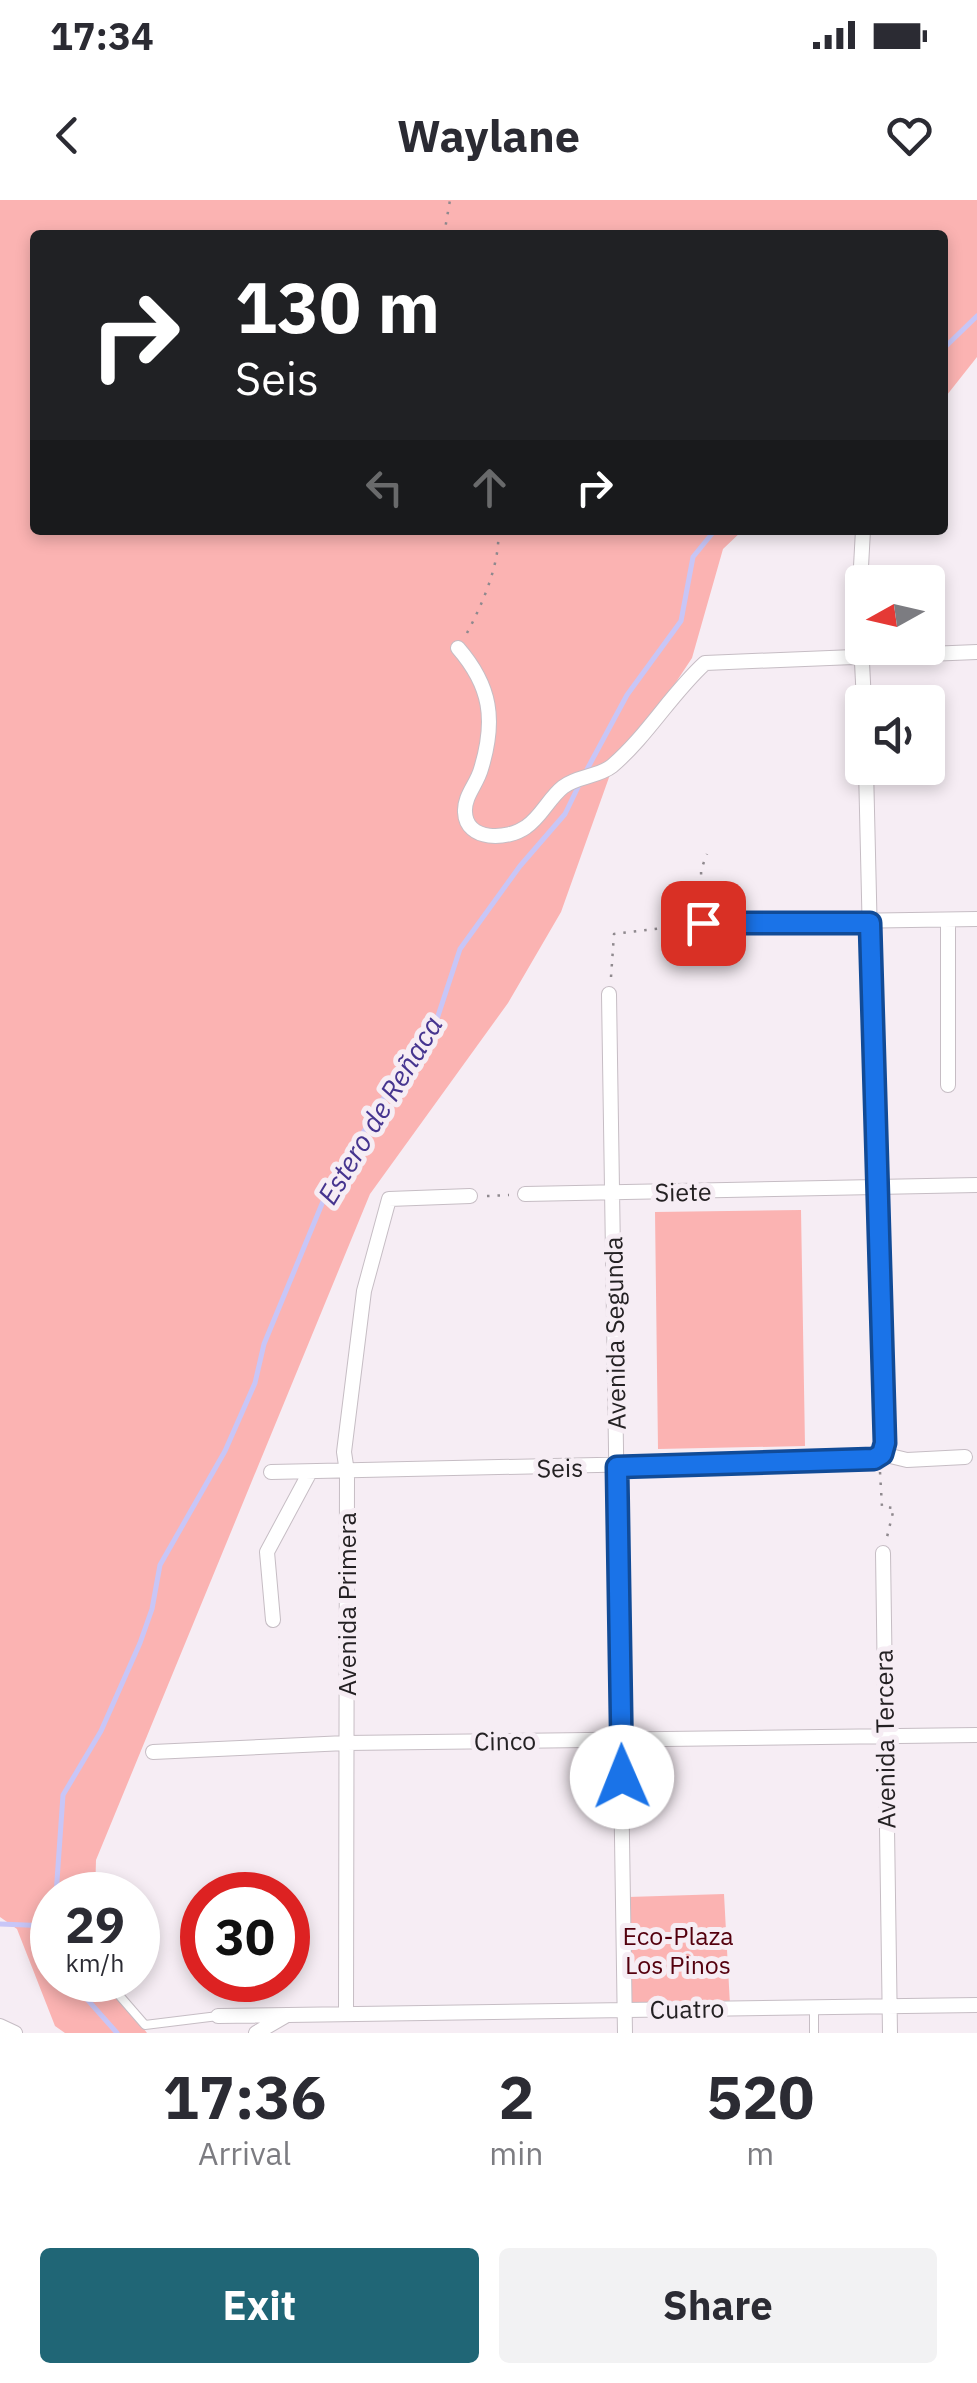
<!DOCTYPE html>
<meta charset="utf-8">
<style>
body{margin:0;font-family:"IBM Plex Sans",sans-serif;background:#f2f2f3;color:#2b2b33;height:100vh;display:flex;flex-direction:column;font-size:38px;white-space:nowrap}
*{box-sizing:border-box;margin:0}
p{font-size:32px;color:#7c7c81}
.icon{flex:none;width:55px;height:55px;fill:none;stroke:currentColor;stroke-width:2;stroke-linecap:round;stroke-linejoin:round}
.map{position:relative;height:1833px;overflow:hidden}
.side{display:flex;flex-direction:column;background:#fff;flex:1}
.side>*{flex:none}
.hud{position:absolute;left:30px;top:30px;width:918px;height:305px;border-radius:10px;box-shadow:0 5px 15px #0003;background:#202124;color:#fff;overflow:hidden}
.needle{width:65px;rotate:262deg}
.fabs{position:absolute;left:845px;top:365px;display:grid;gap:20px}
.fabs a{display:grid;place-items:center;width:100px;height:100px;border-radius:10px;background:#fff;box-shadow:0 5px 15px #0003;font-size:50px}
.speed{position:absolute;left:30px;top:1672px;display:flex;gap:20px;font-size:50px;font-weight:700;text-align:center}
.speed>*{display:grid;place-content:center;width:130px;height:130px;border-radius:50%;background:#fff;box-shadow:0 5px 15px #0003;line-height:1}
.speed small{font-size:25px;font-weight:400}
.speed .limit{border:15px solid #d22;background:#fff;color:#111}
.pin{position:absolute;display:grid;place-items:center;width:85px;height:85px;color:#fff;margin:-42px;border-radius:20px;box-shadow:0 5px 15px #0006}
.me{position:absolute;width:110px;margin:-55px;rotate:359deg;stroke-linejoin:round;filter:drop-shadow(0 0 8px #0008)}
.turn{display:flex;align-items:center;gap:35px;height:210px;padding:0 40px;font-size:45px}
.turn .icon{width:130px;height:130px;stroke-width:2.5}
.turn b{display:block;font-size:70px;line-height:85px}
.lanes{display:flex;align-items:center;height:95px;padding:0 40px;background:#0003;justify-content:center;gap:50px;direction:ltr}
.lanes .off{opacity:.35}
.eta{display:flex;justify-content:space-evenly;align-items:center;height:170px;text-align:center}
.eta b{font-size:60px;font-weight:700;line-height:70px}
.cta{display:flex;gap:20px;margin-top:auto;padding:20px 40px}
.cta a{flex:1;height:115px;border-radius:10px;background:#206676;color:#fff;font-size:40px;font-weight:700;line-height:115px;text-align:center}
.cta a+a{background:#f2f2f3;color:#2b2b33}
.status{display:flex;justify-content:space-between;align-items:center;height:70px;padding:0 50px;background:#fff;direction:ltr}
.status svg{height:28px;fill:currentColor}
header{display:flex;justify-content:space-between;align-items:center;height:130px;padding:0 40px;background:#fff;font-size:45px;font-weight:700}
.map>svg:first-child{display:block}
.green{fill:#fbb3b2}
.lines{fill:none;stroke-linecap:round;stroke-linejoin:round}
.stream{stroke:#c8c6f7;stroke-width:5}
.lane-casing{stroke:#c6bdc4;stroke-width:10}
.street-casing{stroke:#c6bdc4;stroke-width:16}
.path{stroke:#8f898e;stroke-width:2.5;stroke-dasharray:2.5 8;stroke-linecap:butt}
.lane{stroke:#fff;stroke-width:8}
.street{stroke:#fff;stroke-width:14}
.route-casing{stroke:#114b97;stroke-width:25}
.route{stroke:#1a73e8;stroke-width:18}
.labels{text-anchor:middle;stroke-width:10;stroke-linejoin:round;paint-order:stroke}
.street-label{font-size:25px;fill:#242123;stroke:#f6edf4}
.park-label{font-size:25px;fill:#54000e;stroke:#f6edf4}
.water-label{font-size:28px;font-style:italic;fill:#46358f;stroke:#f6edf4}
</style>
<div class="status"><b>17:34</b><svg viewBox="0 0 49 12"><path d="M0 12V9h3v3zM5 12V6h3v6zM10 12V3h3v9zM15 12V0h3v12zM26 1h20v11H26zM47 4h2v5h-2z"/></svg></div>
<header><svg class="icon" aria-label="back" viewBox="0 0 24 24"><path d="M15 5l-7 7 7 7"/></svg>Waylane<svg class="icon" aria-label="heart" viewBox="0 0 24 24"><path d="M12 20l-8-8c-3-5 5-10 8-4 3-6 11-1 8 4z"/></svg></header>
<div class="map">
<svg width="977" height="1833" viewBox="0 0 977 1833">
<rect width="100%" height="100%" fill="#f6edf4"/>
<path class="green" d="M0,0H977V157L943,200L942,35H35V330H743L723,349L692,458L647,526L612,569L561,712L508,803L370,994L96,1660L95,1695H52V1780H107L147,1833H65L55,1826L17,1729L0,1717Z
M801,1010L805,1246L658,1249L655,1012Z
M724,1694L730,1805L629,1807L628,1697Z"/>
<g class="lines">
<path class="stream" d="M942,150L977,116
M584,575L627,495L681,421L693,357L715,330
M56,1695L63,1595L101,1531L140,1443L152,1409L160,1365L225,1251L255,1183L264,1144L324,999L383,899L436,822L460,749L520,666L565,614L579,585
M52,1714V1738
M0,1724L50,1726
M70,1780L117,1833"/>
<defs>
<path id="lane" d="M105,1692V1695
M112,1780V1787L145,1825L218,1816
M814,1833V1807"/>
<path id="street" d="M863,330L859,403L864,502
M458,448C491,486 496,520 481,569C477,584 464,596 465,612C466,642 508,640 526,627C541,617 549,598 563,587C577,576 598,577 612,566C648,535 671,494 705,463L977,452
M866,568L882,1254
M703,723L977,719
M609,794L625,1833
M948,885V720
M525,994L977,985
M271,1272L874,1259L882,1254L907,1260L965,1257
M883,1353L890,1833
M273,1420L267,1352L310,1272
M153,1552L346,1543L977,1535
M346,1814L347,1272L344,1252L364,1091L389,999L470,996
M218,1816L977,1805
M0,1826L15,1833
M256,1833L287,1815"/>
</defs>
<use href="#lane" class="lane-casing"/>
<use href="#street" class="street-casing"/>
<path class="path" d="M444,35L450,0
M467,433C482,405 501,362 498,330
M702,706L701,670L707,654
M611,777L614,734L688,725
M487,996L509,995
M880,1272L882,1307L894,1308L887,1337"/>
<use href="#lane" class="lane"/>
<use href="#street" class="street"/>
</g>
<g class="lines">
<defs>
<path id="route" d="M622,1577L617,1267L874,1259L882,1254L885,1243L870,723H703"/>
</defs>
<use href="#route" class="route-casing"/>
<use href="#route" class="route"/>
</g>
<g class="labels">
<g class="street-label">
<text transform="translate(683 992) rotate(-1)" y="9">Siete</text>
<text transform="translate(615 1133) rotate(-91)" y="9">Avenida Segunda</text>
<text transform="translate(560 1268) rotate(-1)" y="9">Seis</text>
<text transform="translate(347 1404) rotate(-90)" y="9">Avenida Primera</text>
<text transform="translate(885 1539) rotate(-91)" y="9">Avenida Tercera</text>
<text transform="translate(505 1541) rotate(-1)" y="9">Cinco</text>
<text transform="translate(687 1809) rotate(-1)" y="9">Cuatro</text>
</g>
<g class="park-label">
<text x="678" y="1745">Eco-Plaza<tspan x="678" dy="29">Los Pinos</tspan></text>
</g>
<g class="water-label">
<text transform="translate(380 910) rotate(-59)" y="10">Estero de Reñaca</text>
</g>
</g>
</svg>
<div class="fabs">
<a><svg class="needle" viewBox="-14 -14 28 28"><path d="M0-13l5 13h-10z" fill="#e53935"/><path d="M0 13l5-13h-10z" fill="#7c7c81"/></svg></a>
<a><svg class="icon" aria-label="sound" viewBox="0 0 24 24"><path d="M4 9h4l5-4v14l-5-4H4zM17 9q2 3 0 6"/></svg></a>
</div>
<div class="speed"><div>29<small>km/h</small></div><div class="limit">30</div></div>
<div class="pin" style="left:703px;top:723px;background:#d93025"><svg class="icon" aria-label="arrive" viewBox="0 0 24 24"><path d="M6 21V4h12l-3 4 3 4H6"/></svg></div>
<svg class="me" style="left:622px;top:1577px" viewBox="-20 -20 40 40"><circle r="19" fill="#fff"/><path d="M0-13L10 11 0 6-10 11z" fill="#1a73e8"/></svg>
<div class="hud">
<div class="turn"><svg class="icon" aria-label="right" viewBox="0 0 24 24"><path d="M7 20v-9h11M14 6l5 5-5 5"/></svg><div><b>130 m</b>Seis</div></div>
<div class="lanes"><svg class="icon off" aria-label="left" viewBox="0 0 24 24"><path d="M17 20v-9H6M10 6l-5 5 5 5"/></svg><svg class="icon off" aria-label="ahead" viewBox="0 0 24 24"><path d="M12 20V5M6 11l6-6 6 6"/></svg><svg class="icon" aria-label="right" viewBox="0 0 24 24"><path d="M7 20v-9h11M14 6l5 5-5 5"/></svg></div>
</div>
</div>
<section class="side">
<div class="eta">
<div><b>17:36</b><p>Arrival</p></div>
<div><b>2</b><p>min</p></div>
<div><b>520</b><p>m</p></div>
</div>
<div class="cta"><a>Exit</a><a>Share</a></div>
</section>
